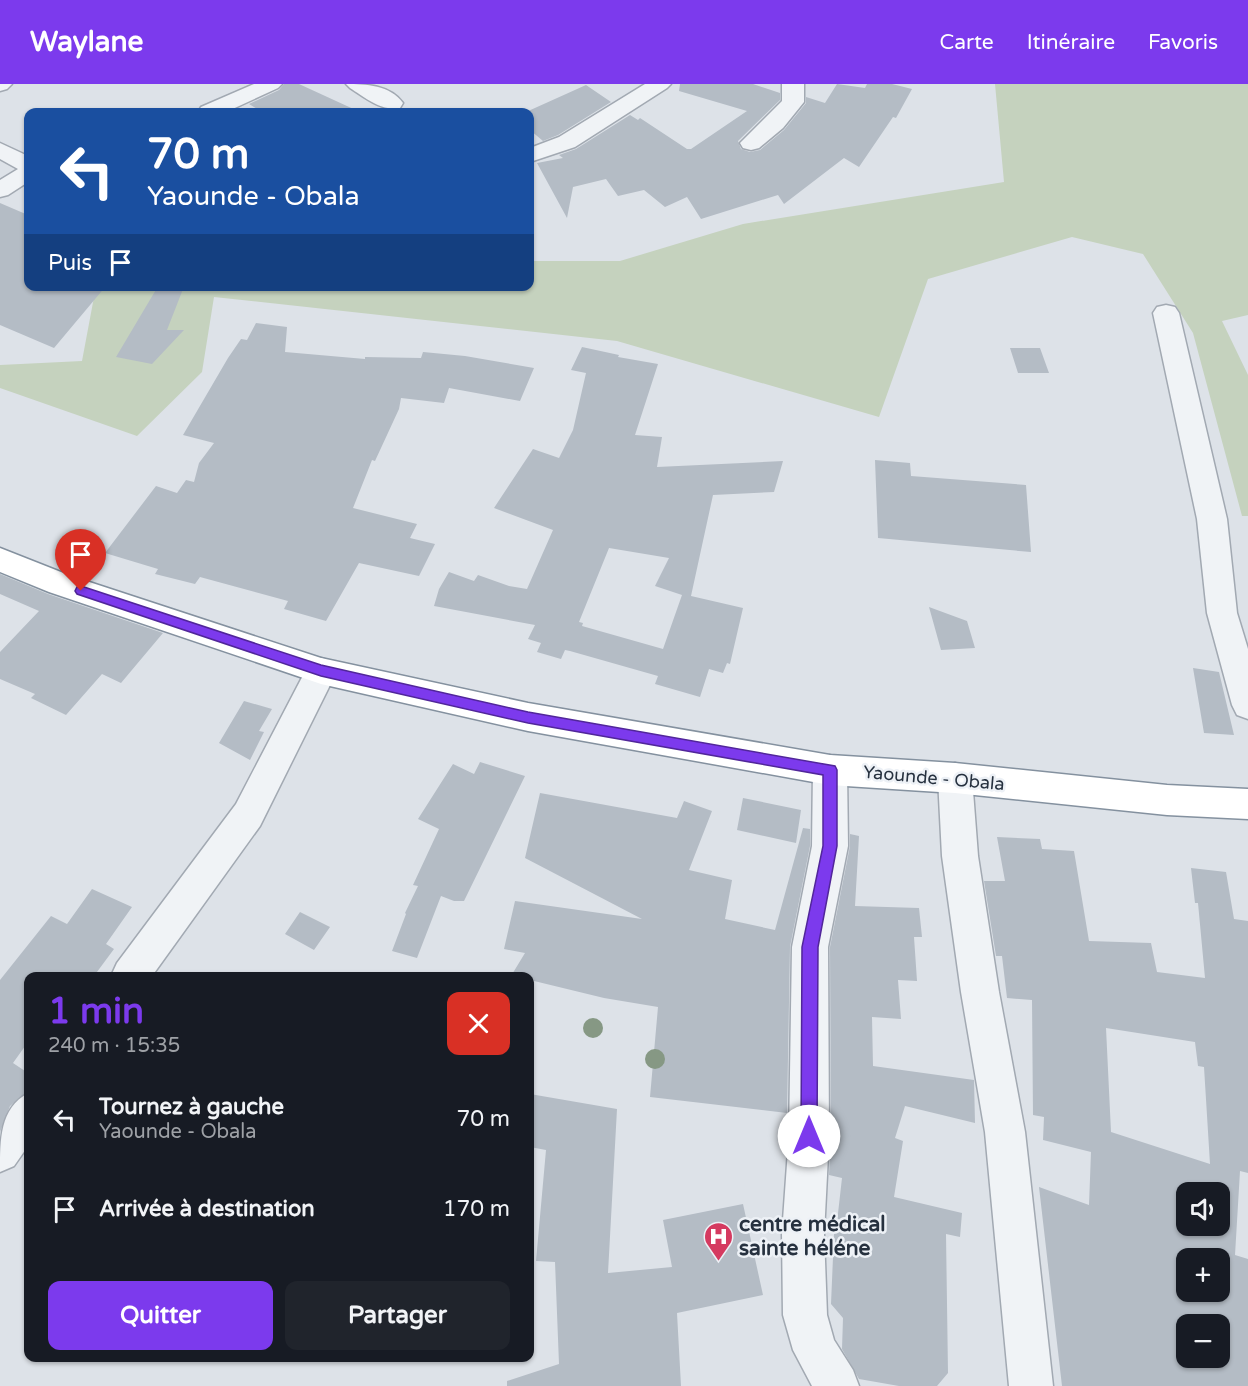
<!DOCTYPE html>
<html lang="fr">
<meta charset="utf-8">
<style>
body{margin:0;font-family:"Varela Round",sans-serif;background:#20242c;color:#f1f3f6;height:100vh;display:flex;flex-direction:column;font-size:22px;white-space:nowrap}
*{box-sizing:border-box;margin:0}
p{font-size:20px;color:#9ea1a6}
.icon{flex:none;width:33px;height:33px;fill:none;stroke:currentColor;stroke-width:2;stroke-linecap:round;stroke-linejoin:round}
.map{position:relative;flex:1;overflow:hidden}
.panel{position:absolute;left:24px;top:888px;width:510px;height:390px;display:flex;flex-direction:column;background:#171b24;border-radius:12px;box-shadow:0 2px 4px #0004}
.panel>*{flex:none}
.guide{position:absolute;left:24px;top:24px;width:510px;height:183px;border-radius:12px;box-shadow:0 2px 4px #0004;background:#1a4fa0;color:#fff;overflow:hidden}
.controls{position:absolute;left:1176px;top:1098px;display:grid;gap:12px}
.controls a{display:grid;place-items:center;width:54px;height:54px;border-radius:12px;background:#171b24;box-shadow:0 2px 4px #0004;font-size:30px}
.pin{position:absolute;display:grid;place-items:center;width:51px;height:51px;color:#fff;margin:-62px -26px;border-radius:50% 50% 50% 0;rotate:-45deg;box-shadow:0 0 6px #0007}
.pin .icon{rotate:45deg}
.me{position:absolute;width:66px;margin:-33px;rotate:0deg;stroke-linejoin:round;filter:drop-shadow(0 0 4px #0008)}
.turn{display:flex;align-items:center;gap:21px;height:126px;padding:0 24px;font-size:27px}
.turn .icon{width:78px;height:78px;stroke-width:2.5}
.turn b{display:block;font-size:42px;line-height:51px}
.then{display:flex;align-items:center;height:57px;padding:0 24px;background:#0003;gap:12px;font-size:22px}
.round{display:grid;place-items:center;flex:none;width:63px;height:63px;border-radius:12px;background:#20242c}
.headline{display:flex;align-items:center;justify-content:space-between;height:102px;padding:0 24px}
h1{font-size:36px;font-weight:800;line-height:45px;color:#7c3aed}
.button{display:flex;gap:12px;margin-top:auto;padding:12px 24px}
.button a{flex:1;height:69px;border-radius:12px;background:#7c3aed;color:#fff;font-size:24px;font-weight:800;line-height:69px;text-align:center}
.button a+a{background:#20242c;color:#f1f3f6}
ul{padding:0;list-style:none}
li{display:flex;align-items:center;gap:18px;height:90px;padding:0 24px}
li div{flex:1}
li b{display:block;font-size:22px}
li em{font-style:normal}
header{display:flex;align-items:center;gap:36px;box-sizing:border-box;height:84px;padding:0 30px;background:#7c3aed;color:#fff}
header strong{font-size:28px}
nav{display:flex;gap:33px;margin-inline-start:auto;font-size:21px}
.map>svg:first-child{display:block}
.green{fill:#c5d2be}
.building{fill:#b4bcc5;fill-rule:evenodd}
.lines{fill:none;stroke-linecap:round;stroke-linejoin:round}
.minor-casing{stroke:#a2a9b2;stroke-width:3}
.highway-casing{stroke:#84919f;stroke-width:3}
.minor{fill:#f0f3f6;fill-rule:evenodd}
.highway{fill:#fff;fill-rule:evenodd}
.tree{fill:#869884}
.route{fill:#7c3aed;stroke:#51269a;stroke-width:1.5}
.labels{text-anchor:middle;stroke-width:5;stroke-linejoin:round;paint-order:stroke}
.street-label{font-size:18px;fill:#26313f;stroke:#edf1f6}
.near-poi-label{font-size:21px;font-weight:bold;fill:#26313f;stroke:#edf1f6;text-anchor:start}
</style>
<header>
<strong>Waylane</strong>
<nav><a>Carte</a><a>Itinéraire</a><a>Favoris</a></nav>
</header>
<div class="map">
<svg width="1248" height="1302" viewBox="0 0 1248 1302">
<rect width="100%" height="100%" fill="#dde2e8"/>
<path class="green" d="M995,0H1248V231L1222,237L1248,291V432H1242L1193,249L1143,170L1072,153L928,195L879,333L617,257L214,213L202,288L137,352L0,304V281L82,277L94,213L100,203L530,202V177H620L743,140L1004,98Z"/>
<path class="building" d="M284,0H299L360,28H262L249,20L279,6Z
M680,0H753L780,9V16L738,57L741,65L750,68L760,66L784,46L806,19V13L825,19L837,0L865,4L867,0H892L912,5L896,34L893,33L859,83L844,74L784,120L778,111L701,135L687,113L665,123L644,106L618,112L606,95L573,103L567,134L537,79L563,74L559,71L576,65L630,31L638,36L640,34L687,65H691L747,27L679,7Z
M586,1L611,18L558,51L543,57L530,46V28H526Z
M0,119L28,131V202H106L54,264L0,241Z
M157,204L183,205L167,246H184L152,280L116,273Z
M256,239L287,243L285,268L365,275V273L421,274L423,268L465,272L534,284L520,317L449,304L444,319L401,314L399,325L375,377L372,376L353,424L417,440L410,454L435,460L419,492L359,479L326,537L284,525L288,517L200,493L195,500L155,490L158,485L105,469L156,402L177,409L186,396L194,398L199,379L214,359L183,351L228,274L241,255L247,256Z
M582,263L619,271L618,273L658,280L635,351L662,353L657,383L783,377L774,408L713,411L691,512L743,524L730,580L727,579L723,589L709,585L700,613L655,600L658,592L570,567L565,566L561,575L537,568L541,559L528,555L535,541L434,522L439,505L449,488L474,497L478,491L509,502L527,505L553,446L494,424L533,365L559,374L573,346L586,289L571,286ZM609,464L669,474L655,502L682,511L663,565L582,542L583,539L579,538Z
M1010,264H1040L1049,289H1018Z
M875,376L910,379L911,392L1026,401L1031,468L878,454Z
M0,490L48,510L163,549L121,599L102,590L66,631L31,614L35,610L0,595V568L39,527L0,510Z
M929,523L967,537L975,564L941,566Z
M1193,584L1219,588L1234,651L1204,649Z
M244,617L272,625L259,647L264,648L250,676L219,659Z
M480,678L525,692L464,817H454L441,812L417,874L392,867L406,830L405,829L418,802L413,801L439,745L418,735L453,680L474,690Z
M540,709L677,734L684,717L712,727L689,786L732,796L725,835L775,846L803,744L810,745V762L790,863L787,1029L650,1013L658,923L604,914L530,896V892H511L525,869L504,865L515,817L642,835L525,774Z
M743,714L801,726L796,759L737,746Z
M850,750L859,752L855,822L919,824L922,853H914L917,897L898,896L901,935L872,933L873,982L974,996L975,1039L905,1022L895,1054L903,1057L894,1113L962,1129L960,1153L946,1150L948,1289L937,1302H899L859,1295L842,1265L843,1234L831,1220L834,1150L836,1147L842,1094L829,1091L831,1052L830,863L850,762Z
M997,753L1040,755L1042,765L1074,767L1089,857L1151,859L1157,888L1205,894L1198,819H1195L1191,784L1226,788L1234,835L1248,837V1089L1240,1087L1235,1171L1248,1175V1302H1062L1039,1103L1089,1121L1091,1068L1043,1056L1044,1033L1033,1031L1032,916L1007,914L1002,872H996L984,797H1005ZM1106,944L1195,958L1198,982L1204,983L1210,1080L1111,1048ZM1186,1108H1220V1142H1186ZM1186,1174H1220V1208H1186ZM1186,1240H1220V1274H1186Z
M92,805L132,823L106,860L114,865L94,892H28V958L13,979L28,989V1007L10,1022L0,1048V896L51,832L67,840Z
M300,828L330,843L314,866L285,850Z
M530,1010L617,1025L608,1189L672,1183L663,1136L743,1120L763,1211L677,1229L681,1302H507V1297L559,1280L555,1178L536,1177L546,1066L530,1063Z"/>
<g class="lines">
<defs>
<path id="minor" d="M0,0H12L7,5L0,7Z
M254,0H282L278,4L226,28H198L201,23Z
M346,0C366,0 390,1 403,19L400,24C382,28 364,13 350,4Z
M645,0H671L667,4L575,63L530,78V64L559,53Z
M782,0H804V18L783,44L759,64L751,66L743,64L740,59L782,17Z
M0,59L28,72V98L8,111L0,113V96L18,85L0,75Z
M1166,221L1175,223L1179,229L1227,435L1237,529L1248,565V635L1237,631L1232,621L1207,529L1197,435L1153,229L1157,223Z
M321,574L332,578L337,587L260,742L152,892H111L117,879L236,720L310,578Z
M830,671L842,675L847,686L848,762L828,863L829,1052L824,1150L827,1231L834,1256L853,1286L859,1302H812L793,1266L783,1231L782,1150L789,1052L792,863L812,762L813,686L818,675Z
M955,679L967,683L972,694L978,772L999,908L1025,1048L1053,1302H1009L985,1048L961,908L942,772L938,694L943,683Z
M28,1009V1062L14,1082L0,1088C0,1054 0,1025 28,1009Z"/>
<path id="highway" d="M0,464L71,492L321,574L528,619L830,671L955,679L1167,701L1248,705V735L1167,731L955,709L830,701L528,647L321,600L49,508L0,488Z"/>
</defs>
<use href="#minor" class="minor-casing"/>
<use href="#highway" class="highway-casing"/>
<use href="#minor" class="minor"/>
<use href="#highway" class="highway"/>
</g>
<g class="tree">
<circle cx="593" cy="944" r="10"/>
<circle cx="655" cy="975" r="10"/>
</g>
<path class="route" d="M81,502L321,581L528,628L835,682L837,686V762L818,863L817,1052L815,1058L809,1060L803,1058L801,1052L802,863L823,762V691L528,639L321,592L77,510L75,507L77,503Z"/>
<defs>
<symbol id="hospital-pin" viewBox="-11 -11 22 30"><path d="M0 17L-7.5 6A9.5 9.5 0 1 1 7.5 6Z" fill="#d53a60" stroke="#edf1f6"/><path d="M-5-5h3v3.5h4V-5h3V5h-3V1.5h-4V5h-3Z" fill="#fff"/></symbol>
</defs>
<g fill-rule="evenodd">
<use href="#hospital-pin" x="702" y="1136" width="33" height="45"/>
</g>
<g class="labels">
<g class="street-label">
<text transform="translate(934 694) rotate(5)" y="6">Yaounde - Obala</text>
</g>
<g class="near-poi-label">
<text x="739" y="1147">centre médical<tspan x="739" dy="24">sainte héléne</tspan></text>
</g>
</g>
</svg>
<div class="controls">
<a><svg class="icon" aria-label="sound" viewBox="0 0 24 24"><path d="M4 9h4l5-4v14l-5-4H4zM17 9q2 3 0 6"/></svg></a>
<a>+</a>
<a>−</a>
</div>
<div class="pin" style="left:81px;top:507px;background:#d93025"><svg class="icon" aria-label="arrive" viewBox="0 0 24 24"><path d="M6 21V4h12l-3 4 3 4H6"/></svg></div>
<svg class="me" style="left:809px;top:1052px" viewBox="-20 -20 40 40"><circle r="19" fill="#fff"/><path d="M0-13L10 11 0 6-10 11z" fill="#7c3aed"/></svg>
<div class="guide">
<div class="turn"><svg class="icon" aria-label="left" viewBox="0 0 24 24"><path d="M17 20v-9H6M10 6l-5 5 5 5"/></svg><div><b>70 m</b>Yaounde - Obala</div></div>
<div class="then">Puis<svg class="icon" aria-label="arrive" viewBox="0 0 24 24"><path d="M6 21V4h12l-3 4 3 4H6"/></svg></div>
</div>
<section class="panel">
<div class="headline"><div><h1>1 min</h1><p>240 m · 15:35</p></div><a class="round" style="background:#d93025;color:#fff"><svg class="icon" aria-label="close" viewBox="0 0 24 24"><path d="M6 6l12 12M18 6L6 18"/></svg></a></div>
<ul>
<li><svg class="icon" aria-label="left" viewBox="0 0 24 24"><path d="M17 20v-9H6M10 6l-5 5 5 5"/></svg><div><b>Tournez à gauche</b><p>Yaounde - Obala</p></div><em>70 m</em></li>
<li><svg class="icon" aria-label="arrive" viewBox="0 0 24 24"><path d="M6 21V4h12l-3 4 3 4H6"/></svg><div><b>Arrivée à destination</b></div><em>170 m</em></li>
</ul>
<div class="button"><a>Quitter</a><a>Partager</a></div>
</section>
</div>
